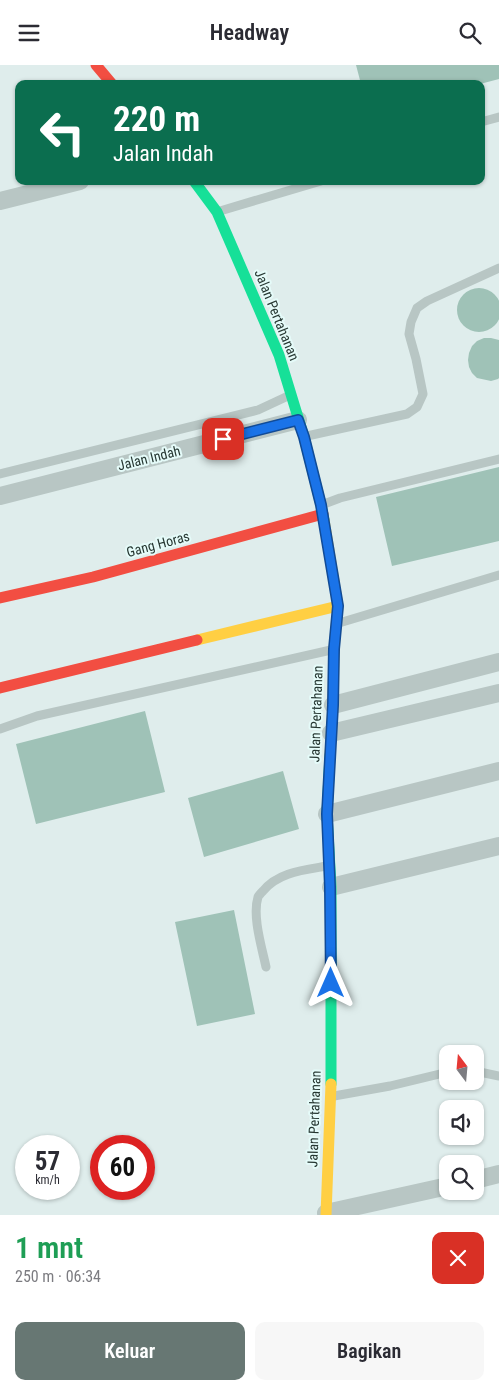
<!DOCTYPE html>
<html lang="id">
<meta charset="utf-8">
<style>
body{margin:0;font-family:"Roboto Condensed",sans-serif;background:#f7f7f7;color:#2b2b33;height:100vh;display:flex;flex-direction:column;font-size:19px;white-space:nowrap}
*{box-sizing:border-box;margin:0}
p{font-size:16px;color:#7c7c81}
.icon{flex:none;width:28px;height:28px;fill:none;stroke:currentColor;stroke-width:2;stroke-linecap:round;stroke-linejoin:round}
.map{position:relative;height:1150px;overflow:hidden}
.side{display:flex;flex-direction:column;background:#fff;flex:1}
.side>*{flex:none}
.banner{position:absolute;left:15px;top:15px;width:470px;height:105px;border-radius:10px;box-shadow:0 1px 4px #0004;background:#0b6e4f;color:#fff;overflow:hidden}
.needle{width:32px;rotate:344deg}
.fabs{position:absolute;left:439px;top:980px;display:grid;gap:10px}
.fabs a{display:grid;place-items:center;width:45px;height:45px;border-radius:10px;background:#fff;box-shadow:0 1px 4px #0004;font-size:25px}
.speed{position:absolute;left:15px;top:1070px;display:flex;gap:10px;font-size:25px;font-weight:700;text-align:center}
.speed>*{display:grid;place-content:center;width:65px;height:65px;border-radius:50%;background:#fff;box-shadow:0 1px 4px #0004;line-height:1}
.speed small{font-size:12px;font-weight:400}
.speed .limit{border:8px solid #d22;background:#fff;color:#111}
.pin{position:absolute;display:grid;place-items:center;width:42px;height:42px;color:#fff;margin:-21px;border-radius:10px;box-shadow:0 2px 8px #0006}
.me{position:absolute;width:55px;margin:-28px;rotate:0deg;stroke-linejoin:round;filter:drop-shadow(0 0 4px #0008)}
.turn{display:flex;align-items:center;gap:18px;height:105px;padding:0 15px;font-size:22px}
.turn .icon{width:65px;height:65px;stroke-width:2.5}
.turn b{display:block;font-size:35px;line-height:42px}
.round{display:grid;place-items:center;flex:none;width:52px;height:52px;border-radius:10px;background:#f7f7f7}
.summary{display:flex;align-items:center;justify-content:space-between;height:85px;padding:0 15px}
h1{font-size:30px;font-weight:600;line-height:38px;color:#1e9e55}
.action{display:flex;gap:10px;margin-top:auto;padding:10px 15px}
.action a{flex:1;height:58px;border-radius:10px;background:#677773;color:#fff;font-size:20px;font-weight:600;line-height:58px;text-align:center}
.action a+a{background:#f7f7f7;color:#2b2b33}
header{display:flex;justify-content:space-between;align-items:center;height:65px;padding:0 15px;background:#fff;font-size:22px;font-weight:600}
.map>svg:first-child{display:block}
.building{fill:#9fc2b7}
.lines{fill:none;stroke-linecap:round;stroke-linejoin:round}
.lane{stroke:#b8c6c4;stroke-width:9}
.street{stroke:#b8c6c4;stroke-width:18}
.fast{stroke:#16e098;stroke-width:11}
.slow{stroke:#ffcf43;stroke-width:11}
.jam{stroke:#f24e42;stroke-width:11}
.route-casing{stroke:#114b97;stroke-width:12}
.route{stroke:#1a73e8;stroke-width:9}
.labels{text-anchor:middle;stroke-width:4;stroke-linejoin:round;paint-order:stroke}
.street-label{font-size:14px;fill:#263732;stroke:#e5fbf9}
</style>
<header><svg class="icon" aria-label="menu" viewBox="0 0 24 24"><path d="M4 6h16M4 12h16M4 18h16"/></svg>Headway<svg class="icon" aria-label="search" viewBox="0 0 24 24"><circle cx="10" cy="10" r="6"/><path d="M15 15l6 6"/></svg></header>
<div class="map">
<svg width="499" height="1150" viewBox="0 0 499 1150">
<rect width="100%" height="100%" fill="#dfedec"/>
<path class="building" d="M356,0H499V14L480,19H361Z
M457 245a22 22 0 1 1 44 0a22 22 0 1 1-44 0Z
M484,273H491L499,275V313L498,314L491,316L477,313L472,308L469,302L468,295L469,288L472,281L477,276Z
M499,402V476L392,501L376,432Z
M145,646L165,727L36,759L16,679Z
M283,706L299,764L204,792L188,733Z
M234,845L255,949L197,961L175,857Z"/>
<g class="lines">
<path class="lane" d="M481,57L499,52
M220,146L321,116
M307,371L407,349L417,342L423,329L416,294L409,269L411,257L417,243L427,236L499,203
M0,409L258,345L288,331
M324,439L340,433L499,394
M339,558L499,510
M0,664L37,651L331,585
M266,902C262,883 252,851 258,832C259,830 261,828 263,826C278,807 304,805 327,801
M475,1006L499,1011
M334,1031L390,1021L448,1007"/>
<path class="street" d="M0,136L80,116
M0,431L298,355
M333,640L499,597
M331,668L499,628
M327,749L499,706
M331,822L499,781
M475,1115L499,1109
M326,1148L448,1121"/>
<path class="fast" d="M194,116L217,147L279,290L304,372L321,440L324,455
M330,690L327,749L331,822V1019"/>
<path class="slow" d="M324,455L338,541L334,584L333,640L330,690
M197,575L338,541
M326,1150L331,1019"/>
<path class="jam" d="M96,0L112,19
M0,533L93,512L323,449
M0,623L197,575"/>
</g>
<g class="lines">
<defs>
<path id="route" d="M223,374L298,355L304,372L321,440L338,541L334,584L333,640L327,749L330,822L331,918"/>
</defs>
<use href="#route" class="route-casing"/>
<use href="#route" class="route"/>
</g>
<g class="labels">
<g class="street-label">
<text transform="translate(277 250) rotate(68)" y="5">Jalan Pertahanan</text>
<text transform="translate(149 393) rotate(-14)" y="5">Jalan Indah</text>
<text transform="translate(158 479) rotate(-15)" y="5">Gang Horas</text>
<text transform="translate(316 649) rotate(-88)" y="5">Jalan Pertahanan</text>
<text transform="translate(314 1054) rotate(-88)" y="5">Jalan Pertahanan</text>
</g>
</g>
</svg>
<div class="fabs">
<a><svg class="needle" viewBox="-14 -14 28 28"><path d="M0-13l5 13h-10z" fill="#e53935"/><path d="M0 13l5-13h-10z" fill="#7c7c81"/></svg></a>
<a><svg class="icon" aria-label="sound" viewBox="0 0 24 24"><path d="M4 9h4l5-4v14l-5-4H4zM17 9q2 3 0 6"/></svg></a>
<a><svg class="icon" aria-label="search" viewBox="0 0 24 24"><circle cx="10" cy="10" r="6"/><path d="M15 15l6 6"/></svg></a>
</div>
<div class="speed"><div>57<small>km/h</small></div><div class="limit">60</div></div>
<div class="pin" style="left:223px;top:374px;background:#d93025"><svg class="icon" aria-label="arrive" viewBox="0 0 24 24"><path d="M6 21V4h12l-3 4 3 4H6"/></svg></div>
<svg class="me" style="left:331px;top:918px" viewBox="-20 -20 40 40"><path d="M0-17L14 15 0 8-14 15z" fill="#1a73e8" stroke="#fff" stroke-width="4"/></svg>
<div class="banner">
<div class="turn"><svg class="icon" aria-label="left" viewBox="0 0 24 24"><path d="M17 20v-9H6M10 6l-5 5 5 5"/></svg><div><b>220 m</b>Jalan Indah</div></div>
</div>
</div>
<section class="side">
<div class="summary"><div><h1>1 mnt</h1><p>250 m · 06:34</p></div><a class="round" style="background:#d93025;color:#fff"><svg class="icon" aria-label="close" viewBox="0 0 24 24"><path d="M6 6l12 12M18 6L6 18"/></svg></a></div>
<div class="action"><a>Keluar</a><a>Bagikan</a></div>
</section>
